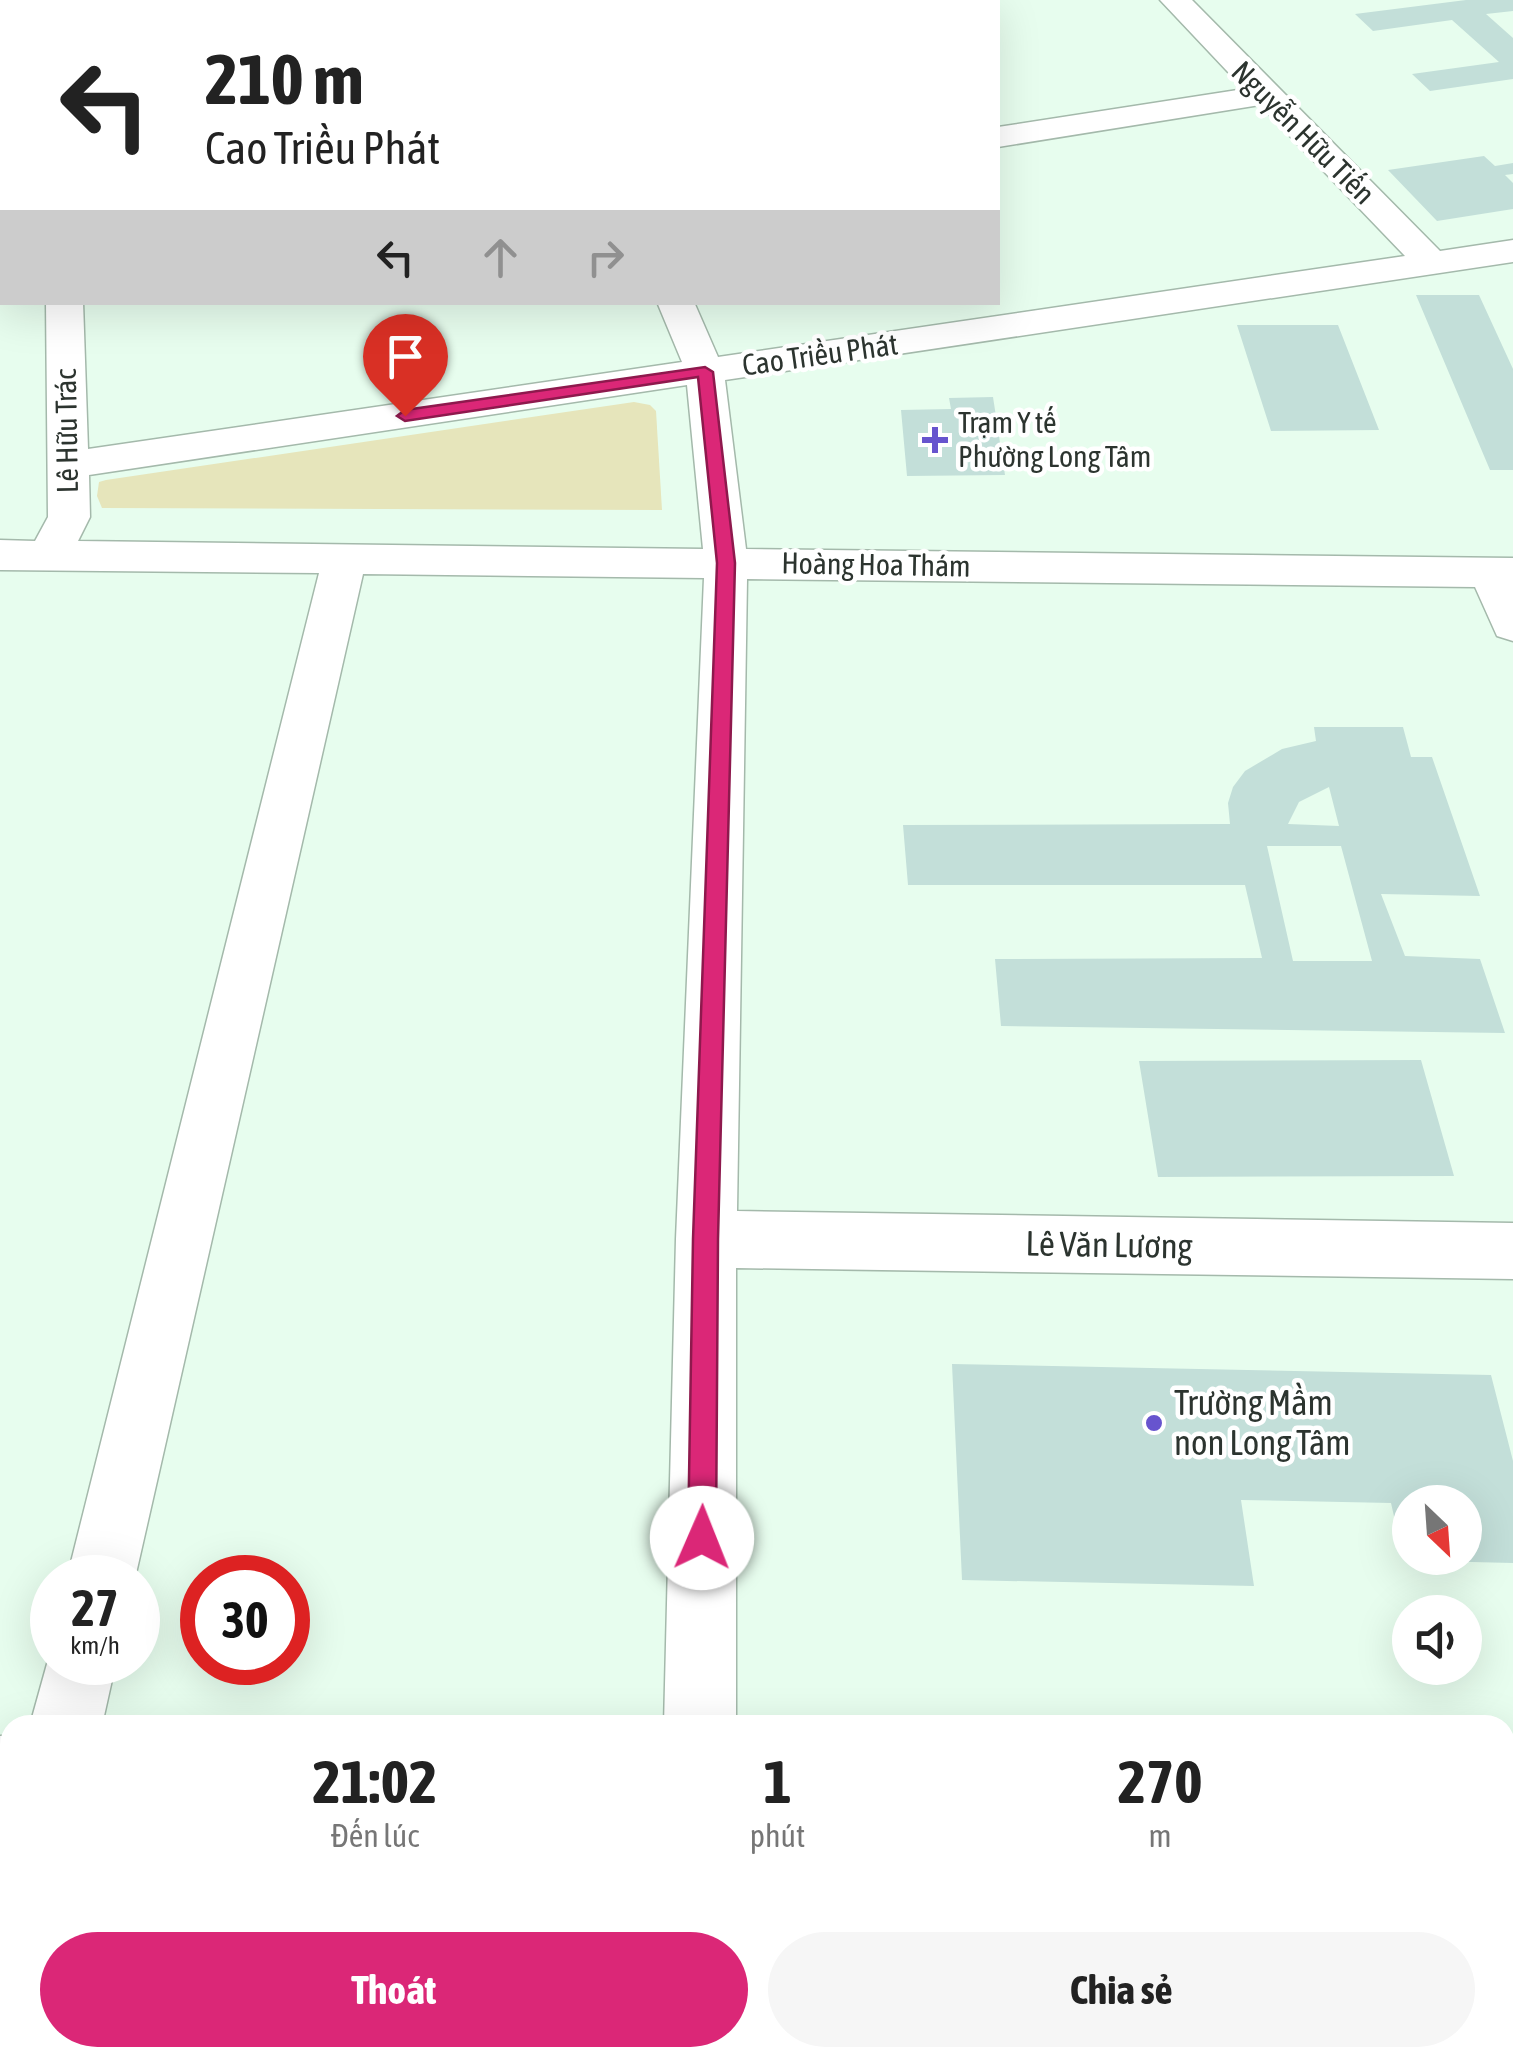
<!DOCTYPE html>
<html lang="vi">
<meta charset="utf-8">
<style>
body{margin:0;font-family:"Asap Condensed",sans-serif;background:#f6f6f6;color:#222;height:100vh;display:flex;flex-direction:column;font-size:38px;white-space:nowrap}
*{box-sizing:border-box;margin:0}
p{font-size:32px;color:#767676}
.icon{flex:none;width:55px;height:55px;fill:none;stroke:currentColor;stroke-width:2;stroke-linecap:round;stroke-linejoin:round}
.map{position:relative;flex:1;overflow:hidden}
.drawer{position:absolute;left:0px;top:1715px;width:1515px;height:352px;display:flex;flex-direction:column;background:#fff;border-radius:30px 30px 0 0;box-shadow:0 10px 40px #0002}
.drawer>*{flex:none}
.guide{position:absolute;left:0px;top:0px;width:1000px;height:305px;box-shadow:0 10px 40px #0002;background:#fff;color:#222;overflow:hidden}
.needle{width:65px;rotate:155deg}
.controls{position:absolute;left:1392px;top:1485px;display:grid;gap:20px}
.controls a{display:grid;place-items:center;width:90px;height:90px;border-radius:50%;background:#fff;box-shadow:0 10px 40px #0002;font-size:50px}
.speed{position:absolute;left:30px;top:1555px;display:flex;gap:20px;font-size:50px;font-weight:700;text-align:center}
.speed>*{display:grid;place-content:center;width:130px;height:130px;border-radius:50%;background:#fff;box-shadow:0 10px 40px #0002;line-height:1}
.speed small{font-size:25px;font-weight:400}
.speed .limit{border:15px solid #d22;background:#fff;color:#111}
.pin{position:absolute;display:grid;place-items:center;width:85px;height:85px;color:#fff;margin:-102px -42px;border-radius:50% 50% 50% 0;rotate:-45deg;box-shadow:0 0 10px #0007}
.pin .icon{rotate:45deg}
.me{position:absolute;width:110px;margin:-55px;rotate:1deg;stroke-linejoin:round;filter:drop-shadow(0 0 8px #0008)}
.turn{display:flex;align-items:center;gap:35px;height:210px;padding:0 40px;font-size:45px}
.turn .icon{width:130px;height:130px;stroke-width:2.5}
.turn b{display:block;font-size:70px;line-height:85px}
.lanes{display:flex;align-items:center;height:95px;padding:0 40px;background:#0003;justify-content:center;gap:50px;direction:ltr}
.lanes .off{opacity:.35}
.eta{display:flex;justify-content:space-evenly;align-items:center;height:170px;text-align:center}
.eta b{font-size:60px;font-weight:700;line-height:70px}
.primary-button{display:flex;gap:20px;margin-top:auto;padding:20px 40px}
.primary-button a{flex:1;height:115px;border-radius:60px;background:#db2777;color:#fff;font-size:40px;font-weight:700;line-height:115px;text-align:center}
.primary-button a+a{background:#f6f6f6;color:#222}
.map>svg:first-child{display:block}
.green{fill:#e6e5bb}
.building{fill:#c3dfd9;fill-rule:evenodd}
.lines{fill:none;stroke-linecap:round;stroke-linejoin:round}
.minor-casing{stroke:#a4b9ab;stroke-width:3}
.minor{fill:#fff;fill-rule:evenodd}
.route{fill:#db2777;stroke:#8e194d;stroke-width:2.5}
.poi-dot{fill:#6754ce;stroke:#fff;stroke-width:4}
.labels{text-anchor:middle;stroke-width:9;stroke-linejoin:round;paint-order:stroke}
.far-street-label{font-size:30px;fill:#2c342f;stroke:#fff}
.far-poi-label{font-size:30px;fill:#2c342f;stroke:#fff;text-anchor:start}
.street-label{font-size:35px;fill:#2c342f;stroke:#fff}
.poi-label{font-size:35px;fill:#2c342f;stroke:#fff;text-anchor:start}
</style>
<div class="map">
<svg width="1513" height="2067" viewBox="0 0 1513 2067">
<rect width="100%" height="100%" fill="#e7fdee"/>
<path class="green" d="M634,402L650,405L656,411L662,510L102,508L97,496L99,482L106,480Z"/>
<path class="building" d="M1466,0H1513V11L1486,14L1513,38V79L1430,91L1412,74L1499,62L1452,20L1373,31L1355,14Z
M1484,156L1495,166L1513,163V174L1505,175L1513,183V209L1437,221L1388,170Z
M1416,295H1479L1513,369V470H1490Z
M1237,325H1338L1379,430L1271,431Z
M993,397L1005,475L907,476L901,410L951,409L949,398Z
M1314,727H1403L1411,757H1432L1480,896L1381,894L1405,956L1480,959L1505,1033L1001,1026L995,959L1262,958L1245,885H908L903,825L1230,824L1228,803L1233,787L1245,771L1282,749L1316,741ZM1329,787L1339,826L1288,824L1299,802ZM1267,846H1341L1372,961H1293Z
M1421,1060L1454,1176L1158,1177L1139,1061Z
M952,1364L1491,1375L1513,1461V1563L1431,1561V1558H1465V1502H1410V1560H1404L1391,1503L1241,1500L1254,1586L962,1580Z"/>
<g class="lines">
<defs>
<path id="minor" d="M34,0H64V2H35Z
M519,0H549L550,2H521Z
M1160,0H1192L1440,251L1513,240V262L725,380L746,549L1513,558V641L1497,636L1475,587L747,579L737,1211L1513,1223V1279L736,1268V1725H664L676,1239L704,578L363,574L135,1578H67L319,573L0,570V540L35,541L48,517L46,302H83L88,449L682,362L657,302H694L718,357L1405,256L1260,105L998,147V127L1244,89ZM687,385L703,549L78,541L90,517L89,475Z
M52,1646V1662H116L102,1725H30Z
M0,1736H10V1810H0Z
M1505,1759H1513V1833H1505Z
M650,2058H730L729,2067H649Z"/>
</defs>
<use href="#minor" class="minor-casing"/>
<use href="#minor" class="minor"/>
</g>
<path class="route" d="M705,367L713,372L735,563L718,1239L716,1538L712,1548L702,1552L692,1548L688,1538L693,1239L717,563L698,377L405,421L397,416L405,410Z"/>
<g class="poi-dot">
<path d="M930 425h10v10h10v10h-10v10h-10v-10h-10v-10h10z"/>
<circle cx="1154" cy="1423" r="10"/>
</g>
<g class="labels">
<g class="far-street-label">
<text transform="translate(1303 133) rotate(45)" y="10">Nguyễn Hữu Tiến</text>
<text transform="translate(820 355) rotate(-8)" y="10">Cao Triều Phát</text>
<text transform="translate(67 431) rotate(-91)" y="10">Lê Hữu Trác</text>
<text transform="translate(876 565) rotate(1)" y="10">Hoàng Hoa Thám</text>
</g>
<g class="far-poi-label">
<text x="958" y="433">Trạm Y tế<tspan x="958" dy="34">Phường Long Tâm</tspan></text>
</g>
<g class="street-label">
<text transform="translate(1109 1245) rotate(1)" y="12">Lê Văn Lương</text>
</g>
<g class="poi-label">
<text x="1174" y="1415">Trường Mầm<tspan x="1174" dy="40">non Long Tâm</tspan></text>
</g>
</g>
</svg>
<div class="controls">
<a><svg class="needle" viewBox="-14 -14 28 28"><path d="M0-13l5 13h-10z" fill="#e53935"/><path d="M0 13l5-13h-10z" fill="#767676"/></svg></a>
<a><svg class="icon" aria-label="sound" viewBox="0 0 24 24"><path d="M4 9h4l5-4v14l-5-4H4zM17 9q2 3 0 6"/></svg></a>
</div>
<div class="speed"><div>27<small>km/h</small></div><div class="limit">30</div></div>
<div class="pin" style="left:405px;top:416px;background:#d93025"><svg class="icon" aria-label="arrive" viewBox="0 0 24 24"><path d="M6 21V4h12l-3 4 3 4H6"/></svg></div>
<svg class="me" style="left:702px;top:1538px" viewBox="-20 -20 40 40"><circle r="19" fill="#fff"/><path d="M0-13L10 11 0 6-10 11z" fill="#db2777"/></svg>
<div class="guide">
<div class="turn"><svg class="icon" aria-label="left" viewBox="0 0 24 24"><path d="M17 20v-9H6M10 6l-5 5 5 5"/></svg><div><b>210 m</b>Cao Triều Phát</div></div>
<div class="lanes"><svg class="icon" aria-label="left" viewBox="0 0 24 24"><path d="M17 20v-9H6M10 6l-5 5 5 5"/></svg><svg class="icon off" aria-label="ahead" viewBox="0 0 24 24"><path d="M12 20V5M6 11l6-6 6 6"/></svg><svg class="icon off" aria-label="right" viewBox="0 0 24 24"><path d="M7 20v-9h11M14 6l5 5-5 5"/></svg></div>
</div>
<section class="drawer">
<div class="eta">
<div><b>21:02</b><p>Đến lúc</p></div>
<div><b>1</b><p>phút</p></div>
<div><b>270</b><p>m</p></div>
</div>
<div class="primary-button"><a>Thoát</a><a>Chia sẻ</a></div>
</section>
</div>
